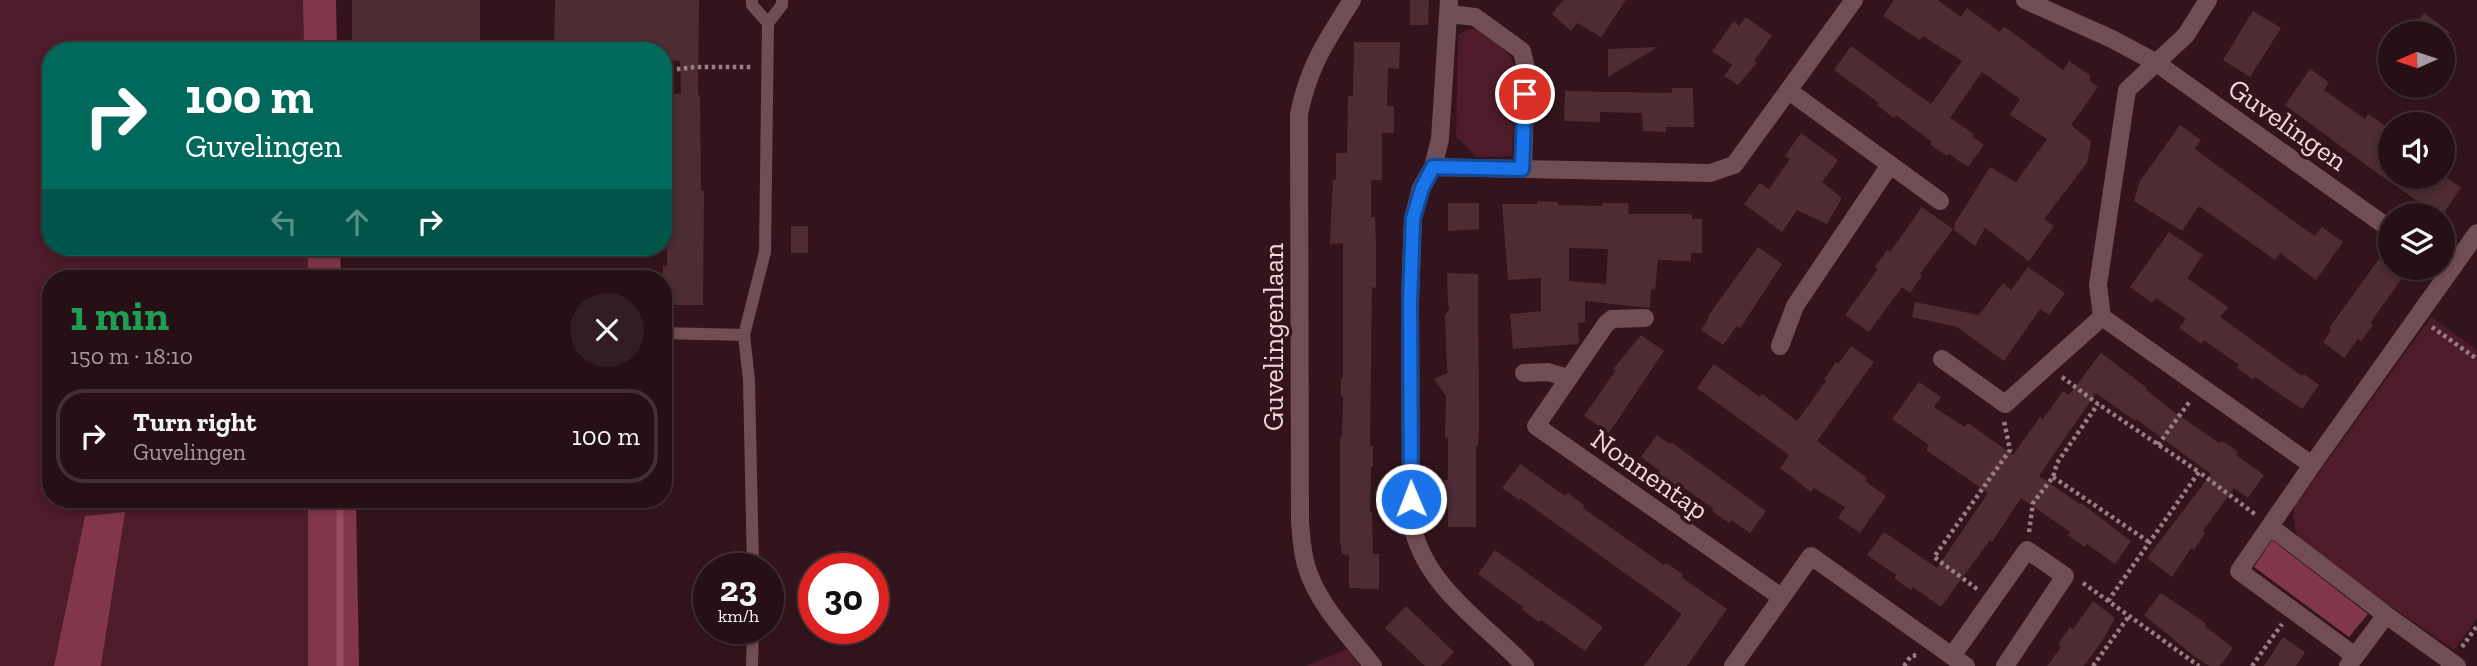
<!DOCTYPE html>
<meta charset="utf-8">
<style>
body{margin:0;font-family:"Zilla Slab",serif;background:#321d22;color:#f1f3f6;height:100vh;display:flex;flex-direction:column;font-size:26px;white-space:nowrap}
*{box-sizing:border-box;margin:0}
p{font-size:23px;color:#a49ca0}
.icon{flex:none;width:38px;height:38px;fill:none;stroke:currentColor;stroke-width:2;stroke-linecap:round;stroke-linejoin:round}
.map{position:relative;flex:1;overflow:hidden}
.sheet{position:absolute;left:42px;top:270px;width:630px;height:238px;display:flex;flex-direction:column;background:#260f15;border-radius:28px;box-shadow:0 4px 10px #0003,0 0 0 2px #422f34}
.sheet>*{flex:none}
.top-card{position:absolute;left:42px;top:42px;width:630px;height:214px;border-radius:28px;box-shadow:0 4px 10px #0003,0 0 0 2px #422f34;background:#00695c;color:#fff;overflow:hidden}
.needle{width:46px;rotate:267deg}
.buttons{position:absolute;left:2378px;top:21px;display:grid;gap:14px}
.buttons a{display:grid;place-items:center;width:77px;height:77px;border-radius:50%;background:#260f15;box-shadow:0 4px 10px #0003,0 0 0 2px #422f34;font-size:35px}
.speed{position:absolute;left:693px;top:553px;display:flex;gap:14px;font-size:35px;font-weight:700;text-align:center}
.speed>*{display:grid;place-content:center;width:91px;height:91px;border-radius:50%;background:#260f15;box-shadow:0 4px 10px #0003,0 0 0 2px #422f34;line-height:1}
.speed small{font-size:18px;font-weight:400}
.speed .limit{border:10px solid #d22;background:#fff;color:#111}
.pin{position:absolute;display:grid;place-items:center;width:60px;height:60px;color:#fff;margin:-30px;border:4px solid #fff;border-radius:50%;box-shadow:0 2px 7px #0007}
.me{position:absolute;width:77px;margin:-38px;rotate:359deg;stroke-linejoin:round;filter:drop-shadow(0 0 5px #0008)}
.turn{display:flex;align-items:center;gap:24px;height:147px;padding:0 28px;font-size:32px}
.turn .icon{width:91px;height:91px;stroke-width:2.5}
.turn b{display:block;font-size:49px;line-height:60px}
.lanes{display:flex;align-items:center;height:66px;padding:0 28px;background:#0003;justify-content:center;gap:35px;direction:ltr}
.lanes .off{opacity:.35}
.round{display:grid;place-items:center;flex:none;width:74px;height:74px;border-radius:37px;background:#321d22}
.summary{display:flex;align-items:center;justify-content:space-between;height:119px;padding:0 28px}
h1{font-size:42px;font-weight:800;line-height:52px;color:#1e9e55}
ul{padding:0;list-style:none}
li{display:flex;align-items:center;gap:21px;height:94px;margin:0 14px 10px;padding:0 14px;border:4px solid #422f34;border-radius:28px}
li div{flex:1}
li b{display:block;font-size:26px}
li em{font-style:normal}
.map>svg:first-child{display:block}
.green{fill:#4d1b29}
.forest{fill:#82364b}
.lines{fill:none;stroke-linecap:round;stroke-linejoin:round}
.stream{stroke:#9a4c5f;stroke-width:7}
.building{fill:#4d2c34;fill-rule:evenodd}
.path{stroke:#987e84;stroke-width:4.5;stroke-dasharray:3.5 3.5;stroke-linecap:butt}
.service{stroke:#714e55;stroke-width:12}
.minor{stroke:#714e55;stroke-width:18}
.route-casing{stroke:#114b97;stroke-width:18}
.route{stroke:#1a73e8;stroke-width:12}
.labels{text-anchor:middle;stroke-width:7;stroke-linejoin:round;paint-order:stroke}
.street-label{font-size:28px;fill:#efd9dd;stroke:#33141c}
</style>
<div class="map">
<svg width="2477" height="666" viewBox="0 0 2477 666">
<rect width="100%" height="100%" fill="#33141c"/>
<path class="green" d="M0,0H303L304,51H51V247H308V278H51V499H308V666H101L124,513L85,516L54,666H0Z
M1468,29H1477L1494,39L1511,57L1516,72L1512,156L1477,157L1456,137L1458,35Z
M2431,317L2477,350V619L2454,650L2303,546C2295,533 2293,523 2294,507Z
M1347,649L1360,666H1306Z"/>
<path class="forest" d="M303,0H336L337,51H304Z
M308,247H340L341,278H308Z
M308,499H356L359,666H308Z
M125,512L101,666H54L85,516Z
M2272,540L2368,614L2349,637L2254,567Z"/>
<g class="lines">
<path class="stream" d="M340,503V666"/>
</g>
<path class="building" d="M352,0H480V51H352Z
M555,0H699L698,95H700L701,190L704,191L703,305H663V266H667L666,191H669V94H681L680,61L663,60V51H554Z
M1410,0H1429L1428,25H1410Z
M1563,0H1626L1601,37L1577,23L1571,31L1552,14Z
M1894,0H1938L1961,17L1967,8L2000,32L2004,27L2012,32L2063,70L2069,61L2091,76L2089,80L2098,87L2071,125L2091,141L2087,163L2044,219L2054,226L2029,261L1985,228L1975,246L1954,230L1955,223L1990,167L2016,182L2047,139L2010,115L2020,99L1982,72L1950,118L1974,134L1972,136L1984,145L1968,167L1949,154L1947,156L1938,150L1930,144L1932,142L1896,115L1894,118L1886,112L1877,105L1879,103L1834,70L1851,46L1931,104L1962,61L1923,36L1920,40L1883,16Z
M2253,11L2281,28L2250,77L2223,60Z
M2424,13L2451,33H2409Z
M1746,17L1772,36L1754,61L1757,63L1738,85L1724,76L1732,65L1712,51L1734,21L1739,26Z
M1354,42H1400L1399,69L1388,68L1387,106H1394V133H1382V180H1371V217H1375L1376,243V288L1372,287L1370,446H1373V467H1371L1370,512H1372L1373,554H1379V589L1349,588V555L1342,554L1340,540V437H1342L1343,397H1341V378H1343V243L1330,244L1331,216L1333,180H1336V153H1347L1348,96H1353Z
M1658,47L1608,77V49Z
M2310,69L2329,82L2324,90L2365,119L2368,114L2390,129V177H2446L2461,188L2443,214L2434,208L2432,211L2377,173L2285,105Z
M1672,88H1693L1694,127H1666V132L1643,131L1642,113L1600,112V122L1564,121L1565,91L1672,93Z
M2180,125L2201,140L2195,149L2285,215L2315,236L2322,227L2343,242L2316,280L2280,253L2275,260L2199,206L2182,231L2134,201L2140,181Z
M1801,133L1838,160L1822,182L1842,198L1827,224L1797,210L1782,232L1744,204L1760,183L1769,189L1790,159L1785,156Z
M1538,201L1558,202V205L1602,206V203H1629L1628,214H1692V219H1702V253H1691V261L1658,260L1655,290L1651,289L1650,308L1585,301V322L1578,323L1579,344L1513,349L1510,314L1541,311V278L1508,280L1502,204H1537ZM1569,248L1608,249L1606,284L1569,281Z
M1448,203H1479V229L1448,231Z
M1922,207L1953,229L1920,274L1922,276L1910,293L1902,287L1869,332L1845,315L1878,269L1875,267L1887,250L1890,252Z
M791,226H808V253H791Z
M2169,232L2203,255L2187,278L2228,307L2220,317L2302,376L2304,374L2319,385L2302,409L2255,377L2254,380L2237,368L2239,365L2204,340L2201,344L2179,328L2186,319L2156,298L2152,303L2130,287Z
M1758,247L1782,264L1745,321L1740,328L1737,326L1723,345L1701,330L1709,317L1708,316Z
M2379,259L2403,277L2370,323L2373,325L2361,341L2358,339L2344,358L2323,342L2331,330L2329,328Z
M2028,267L2065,293L2049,315L2040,309L2004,361L1957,327L1912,317L1915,302L1979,315L2003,283L2011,290Z
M1447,273L1478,274L1479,429L1478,446H1476V527H1448V504H1444V480H1448V437L1445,438L1446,396L1434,379L1449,372L1447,370L1445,316L1450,307L1448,306Z
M1641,335L1664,351L1609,433L1584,416L1616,370L1613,369Z
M1851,346L1874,362L1817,441L1867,478L1865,481L1886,496L1860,533L1838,518L1845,507L1814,488L1811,492L1780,468L1789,455L1697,388L1714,364L1760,397L1762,394L1797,421L1826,381L1824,379L1829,372L1836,362L1838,364Z
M2101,353L2147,388L2146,390L2173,411L2219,443L2222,441L2230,446L2238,452L2236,455L2264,475L2248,498L2234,488L2203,531L2205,533L2194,550L2191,548L2172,577L2147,558L2211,474L2136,419L2135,421L2096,393L2039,476L2080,504L2081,503L2131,541L2115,564L2087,544L2085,547L2076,541L2068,535L2070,532L2021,498L1992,542L1990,540L1941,607L1913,587L1911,590L1902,584L1894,578L1896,575L1867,555L1884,532L1937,568L1988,493L1926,450L1929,445L1892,419L1919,382L1941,397L1934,407L1965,427L1968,423L2013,455L2040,417L2043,419L2063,391L2069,395Z
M1657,435L1670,444L1671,442L1766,511L1750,533L1731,520L1729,523L1712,511L1714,509L1677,483L1675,485L1667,479L1658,473L1660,471L1641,457Z
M1520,464L1565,496L1568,493L1584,505L1583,508L1664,565L1666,563L1683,574L1681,577L1727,609L1687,666H1644L1682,614L1520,498L1519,500L1502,488Z
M1495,550L1603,627L1585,651L1541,620L1539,622L1521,609L1523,607L1478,574Z
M2161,593L2198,618L2206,624L2205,626L2233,648L2220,666H2209L2194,656L2144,615Z
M2093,601L2115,618L2102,641L2084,666H2047L2061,647L2058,644L2070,627L2073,629Z
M1406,606L1454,652L1441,666H1425L1385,628Z
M2283,637L2305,652L2296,666H2264Z"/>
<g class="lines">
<path class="path" d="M663,71L695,67H753
M2432,327L2477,359
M2062,377L2098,404L2199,472
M2158,445L2190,401
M2053,477L2149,542
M2029,532L2033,503L2053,477L2057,463L2098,404
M2083,583L2199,666
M1977,589L1934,557L2010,450L2004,421
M2108,601L2199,472L2256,515
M2462,647L2477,626
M1904,666L1911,656L1919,655
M2093,666L2129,616
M2252,666L2282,624"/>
<path class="service" d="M752,0V5L768,23L765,252L744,335L749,380L753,569
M768,23L782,5V0
M663,333L744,335
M752,666L753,628"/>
<path class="minor" d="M1352,0C1326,42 1309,65 1299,114L1300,521C1301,535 1302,551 1306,565C1317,604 1349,635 1373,666
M1449,0L1440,139L1433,167L1421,188L1413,218L1410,302L1411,520C1423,586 1481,620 1525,666
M2025,0L2112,39L2155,62L2390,229
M2208,0L2186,35L2127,90L2098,285L2102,317L2312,465
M1449,14L1475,17L1522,51L1526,69L1523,169
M1789,91L1940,201
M1433,167L1710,173L1734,165L1854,0
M1645,318L1612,319L1606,324L1536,426L1781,597
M1780,346L1795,306L1890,165
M1942,359L2005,404L2102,317
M1524,373L1548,372L1568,378
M2271,527L2386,615
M1952,656L2027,550L2065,576L2005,666
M2355,656L2239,571L2312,465L2477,233
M1733,666L1811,556L1966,666
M2348,666L2386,615L2457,666"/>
</g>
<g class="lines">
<defs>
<path id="route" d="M1411,499L1410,302L1413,218L1422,188L1433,167L1522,169L1525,94"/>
</defs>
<use href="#route" class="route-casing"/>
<use href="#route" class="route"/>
</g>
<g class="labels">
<g class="street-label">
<text transform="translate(2288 124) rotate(35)" y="10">Guvelingen</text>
<text transform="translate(1273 337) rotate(-90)" y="10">Guvelingenlaan</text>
<text transform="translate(1650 474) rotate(35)" y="10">Nonnentap</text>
</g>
</g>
</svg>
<div class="buttons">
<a><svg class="needle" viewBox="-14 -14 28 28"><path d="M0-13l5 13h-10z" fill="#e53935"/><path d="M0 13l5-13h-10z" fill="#a49ca0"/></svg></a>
<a><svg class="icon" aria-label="sound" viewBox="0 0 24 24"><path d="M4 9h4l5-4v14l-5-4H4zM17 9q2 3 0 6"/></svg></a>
<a><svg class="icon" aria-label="layers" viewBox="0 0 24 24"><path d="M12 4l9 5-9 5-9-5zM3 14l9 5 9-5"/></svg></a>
</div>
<div class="speed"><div>23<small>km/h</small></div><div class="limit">30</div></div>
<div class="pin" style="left:1525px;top:94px;background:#d93025"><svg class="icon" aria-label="arrive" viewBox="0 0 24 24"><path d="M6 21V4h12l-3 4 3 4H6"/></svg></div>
<svg class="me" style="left:1411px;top:499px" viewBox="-20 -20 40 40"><circle r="17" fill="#1a73e8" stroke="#fff" stroke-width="3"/><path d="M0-11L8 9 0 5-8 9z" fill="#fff"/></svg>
<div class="top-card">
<div class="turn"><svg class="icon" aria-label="right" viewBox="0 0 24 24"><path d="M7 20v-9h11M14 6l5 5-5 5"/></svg><div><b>100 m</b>Guvelingen</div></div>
<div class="lanes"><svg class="icon off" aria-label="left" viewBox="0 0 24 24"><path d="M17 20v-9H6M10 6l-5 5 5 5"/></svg><svg class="icon off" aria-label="ahead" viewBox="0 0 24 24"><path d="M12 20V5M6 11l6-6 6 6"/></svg><svg class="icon" aria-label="right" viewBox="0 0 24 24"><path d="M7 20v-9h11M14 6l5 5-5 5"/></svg></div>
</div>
<section class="sheet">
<div class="summary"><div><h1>1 min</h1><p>150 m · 18:10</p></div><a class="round"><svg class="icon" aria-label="close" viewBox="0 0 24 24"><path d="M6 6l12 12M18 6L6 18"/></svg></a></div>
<ul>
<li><svg class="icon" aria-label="right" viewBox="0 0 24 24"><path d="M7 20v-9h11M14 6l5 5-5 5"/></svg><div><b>Turn right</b><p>Guvelingen</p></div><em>100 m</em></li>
</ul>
</section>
</div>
